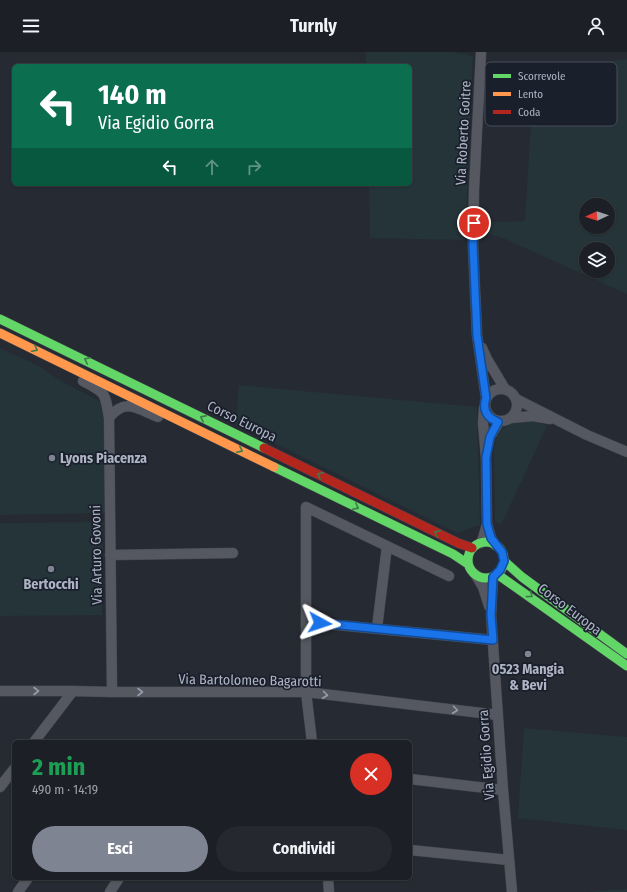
<!DOCTYPE html>
<html lang="it">
<meta charset="utf-8">
<style>
body{margin:0;font-family:"Fira Sans Condensed",sans-serif;background:#25282e;color:#f1f3f6;height:100vh;display:flex;flex-direction:column;font-size:15px;white-space:nowrap}
*{box-sizing:border-box;margin:0}
p{font-size:13px;color:#a0a3a7}
.icon{flex:none;width:22px;height:22px;fill:none;stroke:currentColor;stroke-width:2;stroke-linecap:round;stroke-linejoin:round}
.map{position:relative;flex:1;overflow:hidden}
.details{position:absolute;left:12px;top:688px;width:400px;height:140px;display:flex;flex-direction:column;background:#1c2026;border-radius:6px;box-shadow:0 1px 3px #0004,0 0 0 1px #3a3e43}
.details>*{flex:none}
.top-card{position:absolute;left:12px;top:12px;width:400px;height:122px;border-radius:6px;box-shadow:0 1px 3px #0004,0 0 0 1px #3a3e43;background:#0b6e4f;color:#fff;overflow:hidden}
.needle{width:26px;rotate:267deg}
.buttons{position:absolute;left:579px;top:146px;display:grid;gap:8px}
.buttons a{display:grid;place-items:center;width:36px;height:36px;border-radius:50%;background:#1c2026;box-shadow:0 1px 3px #0004,0 0 0 1px #3a3e43;font-size:20px}
.pin{position:absolute;display:grid;place-items:center;width:34px;height:34px;color:#fff;margin:-17px;border:2px solid #fff;border-radius:50%;box-shadow:0 1px 4px #0007}
.me{position:absolute;width:44px;margin:-22px;rotate:95deg;stroke-linejoin:round;filter:drop-shadow(0 0 3px #0008)}
.turn{display:flex;align-items:center;gap:14px;height:84px;padding:0 20px;font-size:18px}
.turn .icon{width:52px;height:52px;stroke-width:2.5}
.turn b{display:block;font-size:28px;line-height:34px}
.lanes{display:flex;align-items:center;height:38px;padding:0 20px;background:#0003;justify-content:center;gap:20px;direction:ltr}
.lanes .off{opacity:.35}
.round{display:grid;place-items:center;flex:none;width:42px;height:42px;border-radius:21px;background:#25282e}
.head{display:flex;align-items:center;justify-content:space-between;height:68px;padding:0 20px}
h1{font-size:24px;font-weight:700;line-height:30px;color:#1e9e55}
.primary-button{display:flex;gap:8px;margin-top:auto;padding:8px 20px}
.primary-button a{flex:1;height:46px;border-radius:24px;background:#7e8491;color:#fff;font-size:16px;font-weight:700;line-height:46px;text-align:center}
.primary-button a+a{background:#25282e;color:#f1f3f6}
header{display:flex;justify-content:space-between;align-items:center;height:52px;padding:0 20px;background:#1c2026;font-size:18px;font-weight:700}
.map>svg:first-child{display:block}
.green{fill:#243438;fill-rule:evenodd}
.lines{fill:none;stroke-linecap:round;stroke-linejoin:round}
.street-casing{stroke:#43464c;stroke-width:11}
.fast-casing{stroke:#43464c;stroke-width:10}
.slow-casing{stroke:#43464c;stroke-width:10}
.jam-casing{stroke:#43464c;stroke-width:10}
.street{stroke:#555860;stroke-width:10}
.fast{stroke:#63d668;stroke-width:9}
.slow{stroke:#ff974d;stroke-width:9}
.jam{stroke:#b3261e;stroke-width:9}
.oneway{stroke:#3e7a4a}
.oneway2{stroke:#989dab}
.route-casing{stroke:#114b97;stroke-width:10}
.route{stroke:#1a73e8;stroke-width:7}
.poi-dot{fill:#7e8491;stroke:#1a1f2c;stroke-width:1.5}
.labels{text-anchor:middle;stroke-width:3.5;stroke-linejoin:round;paint-order:stroke}
.street-label{font-size:14px;fill:#aeb4c4;stroke:#1a1f2c}
.poi-label{font-size:14px;font-weight:bold;fill:#aeb4c4;stroke:#1a1f2c}
.key{fill:#1a1f2c;stroke:#464c5a;stroke-width:1}
.key-label{font-size:11px;fill:#aeb4c4}
</style>
<header><svg class="icon" aria-label="menu" viewBox="0 0 24 24"><path d="M4 6h16M4 12h16M4 18h16"/></svg>Turnly<svg class="icon" aria-label="person" viewBox="0 0 24 24"><circle cx="12" cy="8" r="4"/><path d="M4 21q1-7 8-7t8 7"/></svg></header>
<div class="map">
<svg width="627" height="840" viewBox="0 0 627 840">
<rect width="100%" height="100%" fill="#262a32"/>
<path class="green" d="M366,0H452L473,4L465,188L370,186L369,132H410V14H366Z
M627,7V242L503,186L485,181V170L525,169L533,34L489,31L491,24ZM586,153H608V175H586ZM586,197H608V219H586Z
M0,296L39,314L59,328L103,351L105,461L0,463Z
M239,333L477,355L480,473L457,481L236,372Z
M532,368L547,374L501,473L495,469L494,396C498,372 511,370 532,368Z
M103,470L102,563L0,564V471Z
M524,676L627,685V778L518,766Z
M627,837V840H587Z"/>
<g class="lines">
<defs>
<path id="street" d="M481,0L474,138L473,194L477,283L486,346
M482,296L487,307L505,337
M83,329C106,341 105,340 109,366L112,640
M485 353a16 16 0 1 1 32 0a16 16 0 1 1-32 0Z
M516,347L587,383L627,400
M484,356L483,371L486,406L487,472
M109,366C125,345 138,357 158,365
M511,366L533,364L550,367
M487,396L490,385L499,370
M481,491L483,486L487,472L491,486L495,493
M110,503L233,501
M475,522L483,535L489,554
M493,525L491,563L503,738L512,840
M306,570L493,588
M377,576L387,494
M0,639H73L112,640H306L498,663
M34,690L73,639
M312,690L306,640V455L449,524
M410,727L503,738
M0,735L14,717
M410,798L509,808
M328,826L329,840
M18,840L28,826
M110,840L119,826"/>
<path id="fast" d="M0,267L264,396
M274,415L453,502L468,512
M468 508a18 18 0 1 1 36 0a18 18 0 1 1-36 0Z
M504,509L522,525L627,602
M497,522L627,614"/>
<path id="slow" d="M0,281L274,415"/>
<path id="jam" d="M264,396L458,491L472,496"/>
</defs>
<use href="#street" class="street-casing"/>
<use href="#fast" class="fast-casing"/>
<use href="#slow" class="slow-casing"/>
<use href="#jam" class="jam-casing"/>
<use href="#street" class="street"/>
<use href="#fast" class="fast"/>
<use href="#slow" class="slow"/>
<use href="#jam" class="jam"/>
</g>
<defs><path id="oneway-chevron" d="M-2-3.5L2.5 0L-2 3.5" fill="none" stroke-width="1.6" stroke-linecap="round" stroke-linejoin="round"/></defs>
<g class="oneway">
<use href="#oneway-chevron" transform="translate(35 297) rotate(26)"/>
<use href="#oneway-chevron" transform="translate(87 308) rotate(-154)"/>
<use href="#oneway-chevron" transform="translate(203 366) rotate(-154)"/>
<use href="#oneway-chevron" transform="translate(240 398) rotate(26)"/>
<use href="#oneway-chevron" transform="translate(320 423) rotate(-154)"/>
<use href="#oneway-chevron" transform="translate(356 455) rotate(26)"/>
<use href="#oneway-chevron" transform="translate(437 481) rotate(-154)"/>
<use href="#oneway-chevron" transform="translate(530 543) rotate(37)"/>
</g>
<g class="oneway2">
<use href="#oneway-chevron" transform="translate(36 639)"/>
<use href="#oneway-chevron" transform="translate(140 640)"/>
<use href="#oneway-chevron" transform="translate(325 643) rotate(7)"/>
<use href="#oneway-chevron" transform="translate(455 658) rotate(7)"/>
</g>
<g class="lines">
<defs>
<path id="route" d="M320,571L493,588L491,563L493,525L500,518L504,509L502,500L491,486L487,472L486,406L490,385L498,370C487,366 482,358 486,346L477,283L473,194L474,171"/>
</defs>
<use href="#route" class="route-casing"/>
<use href="#route" class="route"/>
</g>
<g class="poi-dot">
<circle cx="52" cy="406" r="4"/>
<circle cx="51" cy="517" r="4"/>
<circle cx="528" cy="602" r="4"/>
</g>
<g class="labels">
<g class="street-label">
<text transform="translate(463 81) rotate(-87)" y="5">Via Roberto Goitre</text>
<text transform="translate(242 369) rotate(26)" y="5">Corso Europa</text>
<text transform="translate(96 503) rotate(-91)" y="5">Via Arturo Govoni</text>
<text transform="translate(570 557) rotate(37)" y="5">Corso Europa</text>
<text transform="translate(250 628) rotate(1)" y="5">Via Bartolomeo Bagarotti</text>
<text transform="translate(486 703) rotate(-94)" y="5">Via Egidio Gorra</text>
</g>
<g class="poi-label">
<text x="60" y="411" text-anchor="start">Lyons Piacenza</text>
<text x="51" y="537">Bertocchi</text>
<text x="528" y="622">0523 Mangia<tspan x="528" dy="16">&amp; Bevi</tspan></text>
</g>
</g>
<rect x="485" y="10" width="132" height="64" rx="6" class="key"/>
<rect x="493" y="22" width="18" height="4" fill="#63d668"/>
<rect x="493" y="40" width="18" height="4" fill="#ff974d"/>
<rect x="493" y="58" width="18" height="4" fill="#b3261e"/>
<g class="key-label">
<text x="518" y="28">Scorrevole</text>
<text x="518" y="46">Lento</text>
<text x="518" y="64">Coda</text>
</g>
</svg>
<div class="buttons">
<a><svg class="needle" viewBox="-14 -14 28 28"><path d="M0-13l5 13h-10z" fill="#e53935"/><path d="M0 13l5-13h-10z" fill="#a0a3a7"/></svg></a>
<a><svg class="icon" aria-label="layers" viewBox="0 0 24 24"><path d="M12 4l9 5-9 5-9-5zM3 14l9 5 9-5"/></svg></a>
</div>
<div class="pin" style="left:474px;top:171px;background:#d93025"><svg class="icon" aria-label="arrive" viewBox="0 0 24 24"><path d="M6 21V4h12l-3 4 3 4H6"/></svg></div>
<svg class="me" style="left:320px;top:571px" viewBox="-20 -20 40 40"><path d="M0-17L14 15 0 8-14 15z" fill="#1a73e8" stroke="#fff" stroke-width="4"/></svg>
<div class="top-card">
<div class="turn"><svg class="icon" aria-label="left" viewBox="0 0 24 24"><path d="M17 20v-9H6M10 6l-5 5 5 5"/></svg><div><b>140 m</b>Via Egidio Gorra</div></div>
<div class="lanes"><svg class="icon" aria-label="left" viewBox="0 0 24 24"><path d="M17 20v-9H6M10 6l-5 5 5 5"/></svg><svg class="icon off" aria-label="ahead" viewBox="0 0 24 24"><path d="M12 20V5M6 11l6-6 6 6"/></svg><svg class="icon off" aria-label="right" viewBox="0 0 24 24"><path d="M7 20v-9h11M14 6l5 5-5 5"/></svg></div>
</div>
<section class="details">
<div class="head"><div><h1>2 min</h1><p>490 m · 14:19</p></div><a class="round" style="background:#d93025;color:#fff"><svg class="icon" aria-label="close" viewBox="0 0 24 24"><path d="M6 6l12 12M18 6L6 18"/></svg></a></div>
<div class="primary-button"><a>Esci</a><a>Condividi</a></div>
</section>
</div>
